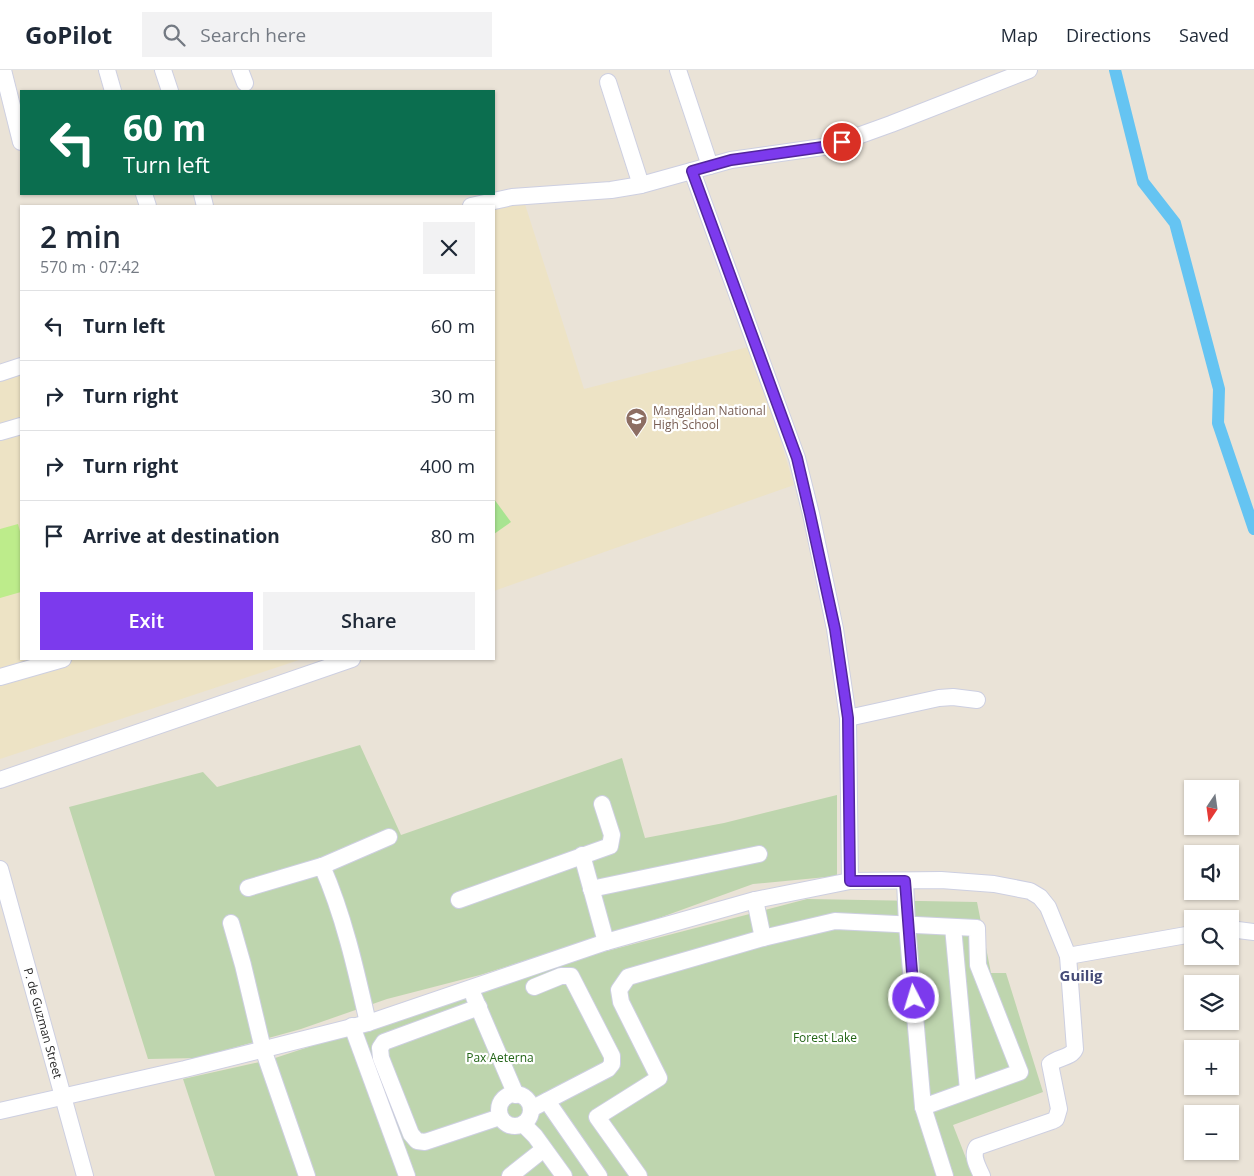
<!DOCTYPE html>
<meta charset="utf-8">
<style>
body{margin:0;font-family:"Open Sans",sans-serif;background:#f2f2f3;color:#1f2937;height:100vh;display:flex;flex-direction:column;font-size:19px;white-space:nowrap}
*{box-sizing:border-box;margin:0}
p{font-size:16px;color:#747a83}
.icon{flex:none;width:28px;height:28px;fill:none;stroke:currentColor;stroke-width:2;stroke-linecap:round;stroke-linejoin:round}
.map{position:relative;flex:1;overflow:hidden}
.side{position:absolute;left:20px;top:135px;width:475px;height:455px;display:flex;flex-direction:column;background:#fff;border-radius:0px;box-shadow:0 1px 4px #0004}
.side>*{flex:none}
.guide{position:absolute;left:20px;top:20px;width:475px;height:105px;border-radius:0px;box-shadow:0 1px 4px #0004;background:#0b6e4f;color:#fff;overflow:hidden}
.needle{width:32px;rotate:193deg}
.buttons{position:absolute;left:1184px;top:710px;display:grid;gap:10px}
.buttons a{display:grid;place-items:center;width:55px;height:55px;border-radius:0px;background:#fff;box-shadow:0 1px 4px #0004;font-size:25px}
.pin{position:absolute;display:grid;place-items:center;width:42px;height:42px;color:#fff;margin:-21px;border:2px solid #fff;border-radius:50%;box-shadow:0 1px 5px #0007}
.me{position:absolute;width:55px;margin:-28px;rotate:355deg;stroke-linejoin:round;filter:drop-shadow(0 0 4px #0008)}
.turn{display:flex;align-items:center;gap:18px;height:105px;padding:0 20px;font-size:22px}
.turn .icon{width:65px;height:65px;stroke-width:2.5}
.turn b{display:block;font-size:35px;line-height:42px}
.round{display:grid;place-items:center;flex:none;width:52px;height:52px;border-radius:0px;background:#f2f2f3}
.head{display:flex;align-items:center;justify-content:space-between;height:85px;padding:0 20px}
h1{font-size:30px;font-weight:600;line-height:38px}
.action{display:flex;gap:10px;margin-top:auto;padding:10px 20px}
.action a{flex:1;height:58px;border-radius:0px;background:#7c3aed;color:#fff;font-size:20px;font-weight:600;line-height:58px;text-align:center}
.action a+a{background:#f2f2f3;color:#1f2937}
ul{padding:0;list-style:none}
li{display:flex;align-items:center;gap:15px;height:70px;padding:0 20px;border-top:1px solid #e0e1e3}
li div{flex:1}
li b{display:block;font-size:19px}
li em{font-style:normal}
header{display:flex;align-items:center;gap:30px;box-sizing:border-box;height:70px;padding:0 25px;background:#fff;border-bottom:1px solid #e0e1e3}
header strong{font-size:24px}
nav{display:flex;gap:28px;margin-inline-start:auto;font-size:18px}
.search{width:350px;height:45px;background:#f2f2f3;display:flex;align-items:center;gap:12px;box-sizing:border-box;padding:0 18px;border-radius:0px;color:#747a83;font-size:19px}
.map>svg:first-child{display:block}
.education{fill:#ede3c5}
.green{fill:#a8e491}
.cemetery{fill:#bed5ae}
.pitch{fill:#bdec8b}
.lines{fill:none;stroke-linecap:round;stroke-linejoin:round}
.canal{stroke:#65c4f2;stroke-width:12}
.minor-casing{stroke:#cdcfe1;stroke-width:18}
.minor{stroke:#fff;stroke-width:16}
.route-casing{stroke:#51269a;stroke-width:12}
.route{stroke:#7c3aed;stroke-width:9}
.labels{text-anchor:middle;stroke-width:4.5;stroke-linejoin:round;paint-order:stroke}
.education-label{font-size:12px;fill:#785e54;stroke:#fff;text-anchor:start}
.street-label{font-size:12px;fill:#272727;stroke:#fff}
.park-label{font-size:12px;fill:#226416;stroke:#fff}
.quarter-label{font-size:15px;font-weight:bold;fill:#464c78;stroke:#fff}
</style>
<header>
<strong>GoPilot</strong>
<div class="search"><svg class="icon" aria-label="search" viewBox="0 0 24 24"><circle cx="10" cy="10" r="6"/><path d="M15 15l6 6"/></svg>Search here</div>
<nav><a>Map</a><a>Directions</a><a>Saved</a></nav>
</header>
<div class="map">
<svg width="1254" height="1106" viewBox="0 0 1254 1106">
<rect width="100%" height="100%" fill="#eae3d7"/>
<path class="education" d="M523,128L584,319L752,276L794,415L494,521V136Z
M21,297V589H302L0,689V305Z"/>
<path class="green" d="M494,429L511,452L494,464Z"/>
<path class="cemetery" d="M360,675L401,765L622,688L645,768L724,753L837,725V806L753,814L659,848L480,905L387,929L301,959L197,988L148,989L69,737L203,702L217,717Z
M807,829L977,832L991,903H1006L1043,1022L953,1055L973,1106H215L183,1009L269,990L576,889Z"/>
<path class="pitch" d="M18,454L21,465V522L0,528V459Z"/>
<g class="lines">
<path class="canal" d="M1115,0L1143,112L1175,153L1219,319L1218,353L1254,459"/>
<defs>
<g id="minor">
<path d="M3,0L21,72"/>
<path d="M107,0L113,21"/>
<path d="M163,0L170,21"/>
<path d="M240,0L245,13"/>
<path d="M678,0L710,96"/>
<path d="M608,12L641,115"/>
<path d="M692,101L797,388L811,444L835,559L848,648L850,811"/>
<path d="M144,124L148,136"/>
<path d="M202,124L205,136"/>
<path d="M471,136L512,127L611,120L641,115L731,90L830,76L891,54L1029,0"/>
<path d="M0,303L21,296"/>
<path d="M0,362L21,356"/>
<path d="M0,607L63,589"/>
<path d="M848,648L939,628L953,627L977,630"/>
<path d="M0,710L352,589"/>
<path d="M582,785L606,872"/>
<path d="M322,796L389,767"/>
<path id="s1" d="M0,799L85,1106"/>
<path d="M905,811L907,855L923,1037L945,1106"/>
<path d="M248,818L322,796C344,846 356,900 368,953"/>
<path d="M591,819L759,784"/>
<path d="M459,830L610,776L612,765L602,734"/>
<path d="M755,830L763,868"/>
<path d="M231,853L243,895L263,979L307,1106"/>
<path d="M953,857L968,1020"/>
<path d="M1230,859L1254,862"/>
<path d="M474,927L516,1025"/>
<path d="M479,937L384,972L380,978L381,988L411,1064L417,1071L425,1072L500,1047"/>
<path d="M352,956L407,1106"/>
<circle cx="515" cy="1040" r="16"/>
<path d="M547,1031L599,1106"/>
<path d="M531,1039L608,999L612,994V986L571,906H561L534,917"/>
<path d="M0,1041L185,999L368,953L606,872L755,830L850,811L941,810L994,814L1030,821L1040,827L1048,837L1068,886L1192,864"/>
<path d="M523,1054L535,1066L564,1106"/>
<path d="M510,1106L544,1079"/>
<path d="M639,1106L597,1047L659,1008L621,932L619,920L628,907L763,868L835,851L977,858L978,895L1020,1002L923,1037"/>
<path d="M982,1106C978,1097 971,1086 977,1077L1052,1051L1056,1049L1059,1039L1050,994C1058,987 1071,988 1075,979L1068,886"/>
</g>
</defs>
<use href="#minor" class="minor-casing"/>
<use href="#minor" class="minor"/>
</g>
<g class="lines">
<defs>
<path id="route" d="M842,72L830,76L731,90L692,101L797,388L810,444L835,559L848,648L850,811H905L914,928"/>
</defs>
<use href="#route" class="route-casing"/>
<use href="#route" class="route"/>
</g>
<defs>
<symbol id="school-pin" viewBox="-11 -11 22 30"><path d="M0 17L-7.5 6A9.5 9.5 0 1 1 7.5 6Z" fill="#8d6e63" stroke="#fff"/><path d="M0-5L7-2L0 1L-7-2ZM-4 1L0 2.5L4 1V4Q0 6-4 4Z" fill="#fff"/></symbol>
</defs>
<g fill-rule="evenodd">
<use href="#school-pin" x="624" y="336" width="25" height="34"/>
</g>
<g class="labels">
<g class="education-label">
<text x="653" y="345">Mangaldan National<tspan x="653" dy="14">High School</tspan></text>
</g>
<g class="street-label">
<text dy="4" stroke="none"><textPath href="#s1" startOffset="160">P. de Guzman Street</textPath></text>
</g>
<g class="park-label">
<text x="825" y="972">Forest Lake</text>
<text x="500" y="992">Pax Aeterna</text>
</g>
<g class="quarter-label">
<text x="1081" y="911">Guilig</text>
</g>
</g>
</svg>
<div class="buttons">
<a><svg class="needle" viewBox="-14 -14 28 28"><path d="M0-13l5 13h-10z" fill="#e53935"/><path d="M0 13l5-13h-10z" fill="#747a83"/></svg></a>
<a><svg class="icon" aria-label="sound" viewBox="0 0 24 24"><path d="M4 9h4l5-4v14l-5-4H4zM17 9q2 3 0 6"/></svg></a>
<a><svg class="icon" aria-label="search" viewBox="0 0 24 24"><circle cx="10" cy="10" r="6"/><path d="M15 15l6 6"/></svg></a>
<a><svg class="icon" aria-label="layers" viewBox="0 0 24 24"><path d="M12 4l9 5-9 5-9-5zM3 14l9 5 9-5"/></svg></a>
<a>+</a>
<a>−</a>
</div>
<div class="pin" style="left:842px;top:72px;background:#d93025"><svg class="icon" aria-label="arrive" viewBox="0 0 24 24"><path d="M6 21V4h12l-3 4 3 4H6"/></svg></div>
<svg class="me" style="left:914px;top:928px" viewBox="-20 -20 40 40"><circle r="17" fill="#7c3aed" stroke="#fff" stroke-width="3"/><path d="M0-11L8 9 0 5-8 9z" fill="#fff"/></svg>
<div class="guide">
<div class="turn"><svg class="icon" aria-label="left" viewBox="0 0 24 24"><path d="M17 20v-9H6M10 6l-5 5 5 5"/></svg><div><b>60 m</b>Turn left</div></div>
</div>
<section class="side">
<div class="head"><div><h1>2 min</h1><p>570 m · 07:42</p></div><a class="round"><svg class="icon" aria-label="close" viewBox="0 0 24 24"><path d="M6 6l12 12M18 6L6 18"/></svg></a></div>
<ul>
<li><svg class="icon" aria-label="left" viewBox="0 0 24 24"><path d="M17 20v-9H6M10 6l-5 5 5 5"/></svg><div><b>Turn left</b></div><em>60 m</em></li>
<li><svg class="icon" aria-label="right" viewBox="0 0 24 24"><path d="M7 20v-9h11M14 6l5 5-5 5"/></svg><div><b>Turn right</b></div><em>30 m</em></li>
<li><svg class="icon" aria-label="right" viewBox="0 0 24 24"><path d="M7 20v-9h11M14 6l5 5-5 5"/></svg><div><b>Turn right</b></div><em>400 m</em></li>
<li><svg class="icon" aria-label="arrive" viewBox="0 0 24 24"><path d="M6 21V4h12l-3 4 3 4H6"/></svg><div><b>Arrive at destination</b></div><em>80 m</em></li>
</ul>
<div class="action"><a>Exit</a><a>Share</a></div>
</section>
</div>
